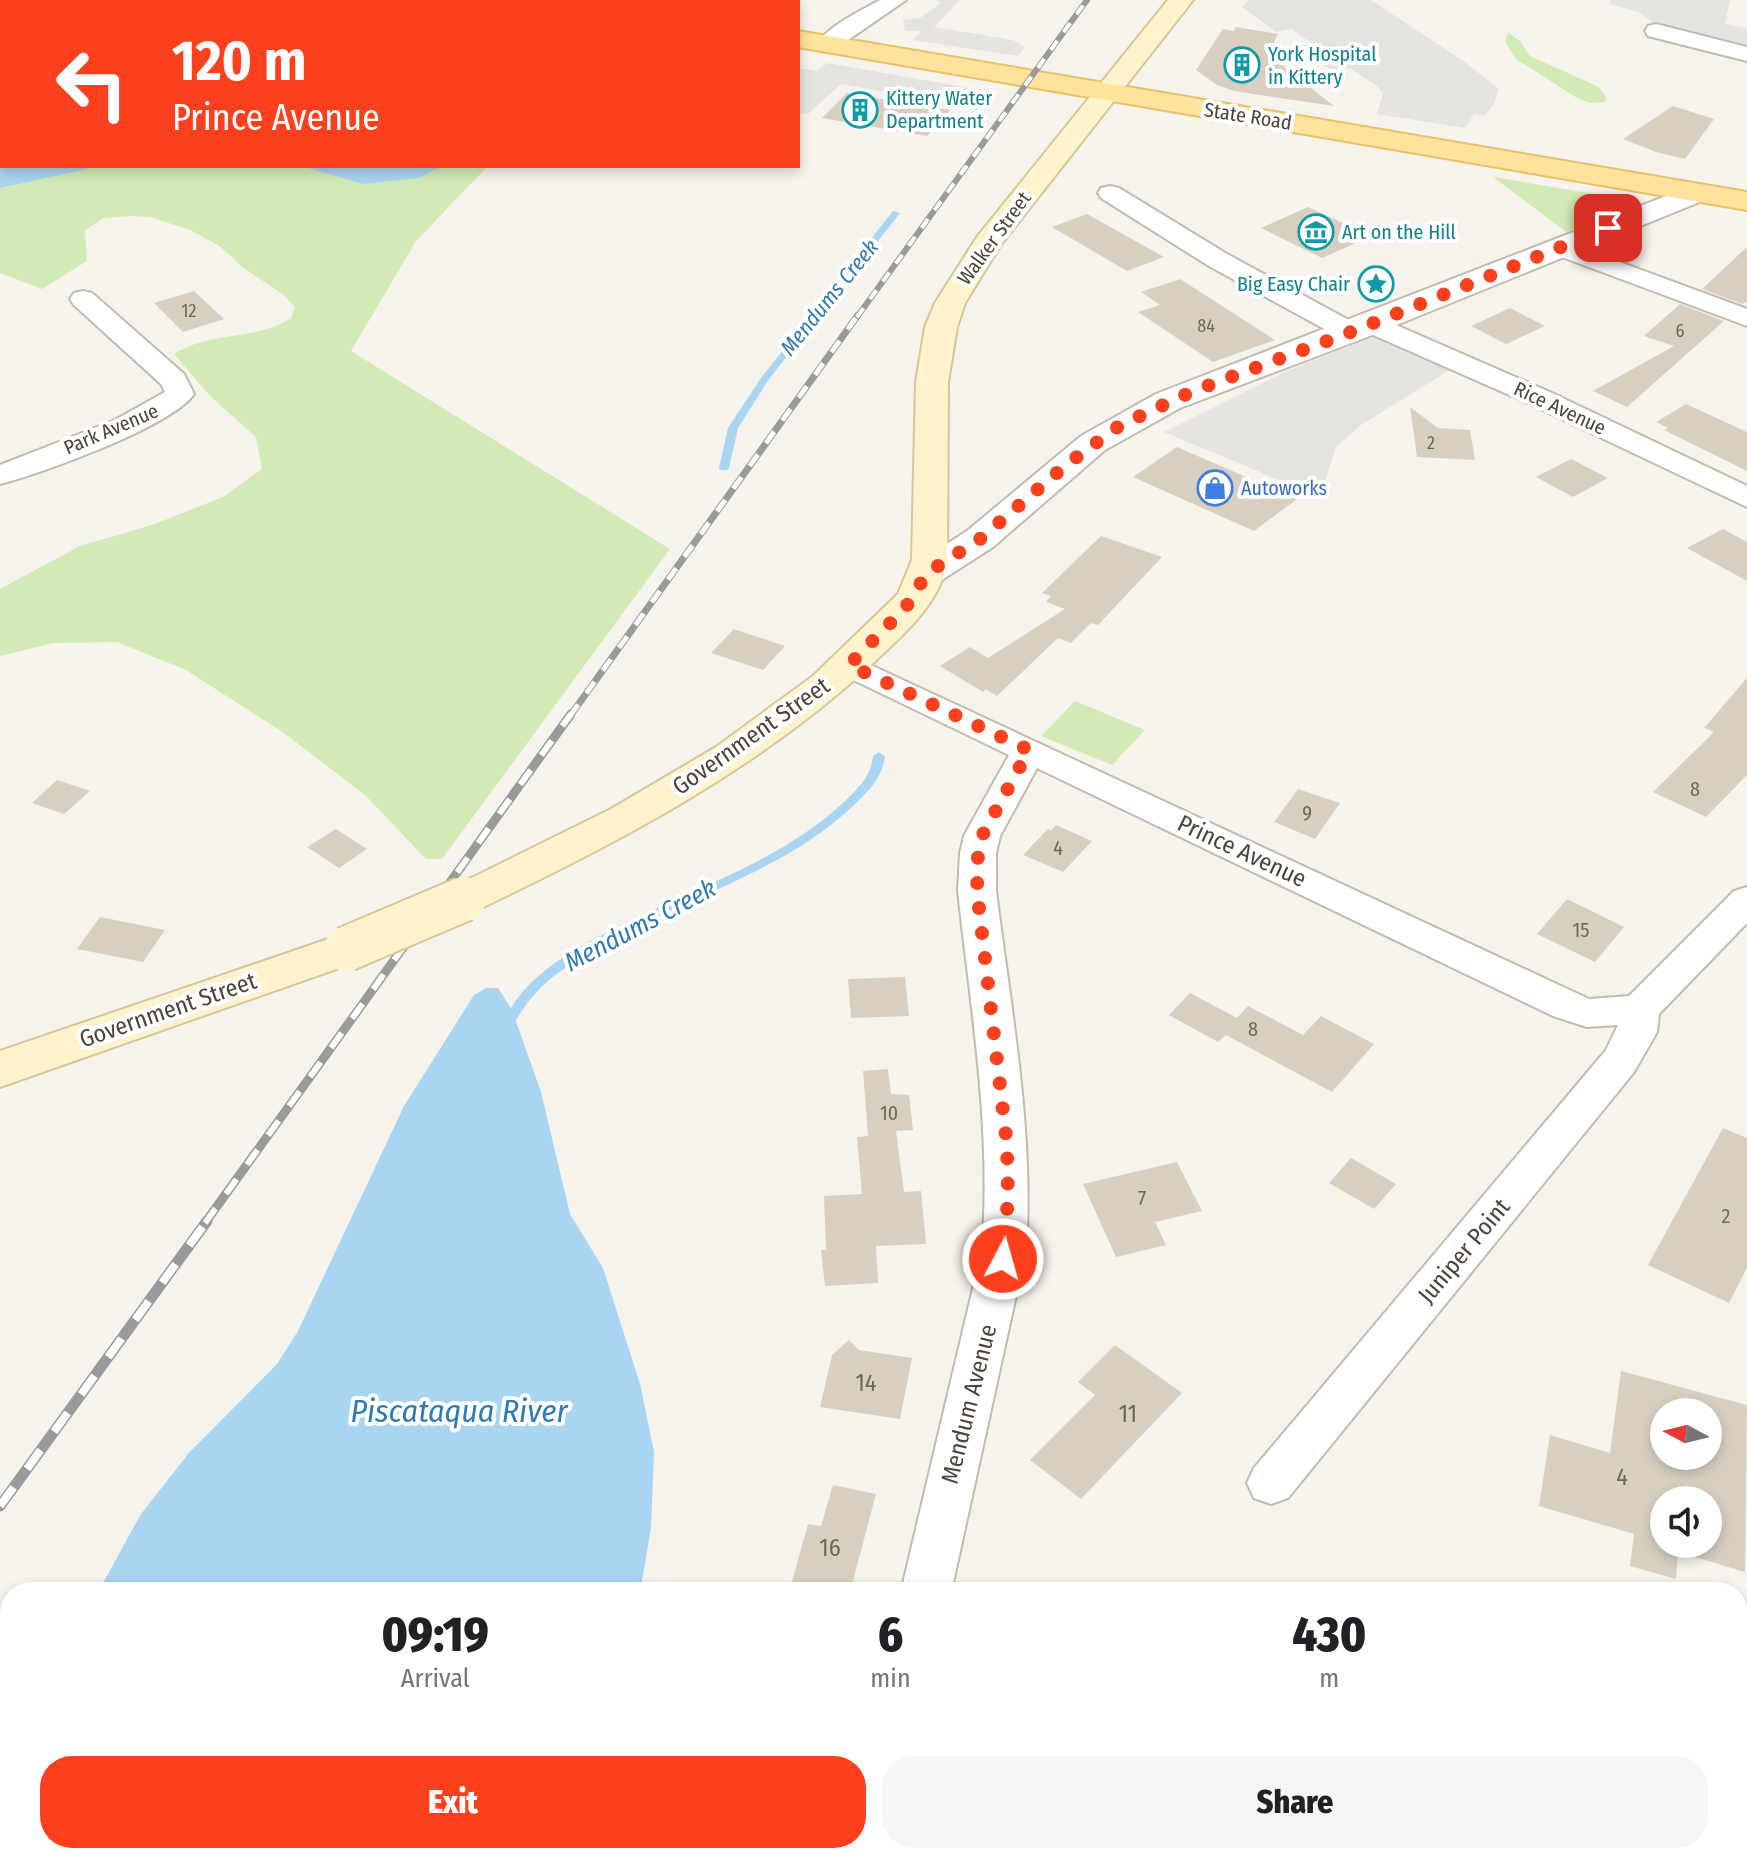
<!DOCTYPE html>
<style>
body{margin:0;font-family:"Fira Sans Condensed",sans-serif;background:#f6f6f6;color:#202124;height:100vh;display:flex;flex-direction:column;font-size:30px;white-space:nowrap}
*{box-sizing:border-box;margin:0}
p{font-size:26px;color:#757577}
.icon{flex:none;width:44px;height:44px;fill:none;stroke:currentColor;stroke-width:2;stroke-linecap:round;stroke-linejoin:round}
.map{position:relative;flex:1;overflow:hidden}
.details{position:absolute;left:0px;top:1582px;width:1748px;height:282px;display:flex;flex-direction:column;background:#fff;border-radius:32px 32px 0 0;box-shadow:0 4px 12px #0003}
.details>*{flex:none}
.banner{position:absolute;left:0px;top:0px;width:800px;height:168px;box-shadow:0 4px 12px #0003;background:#fc3f1d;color:#fff;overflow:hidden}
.needle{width:52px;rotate:277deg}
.controls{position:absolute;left:1650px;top:1398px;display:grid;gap:16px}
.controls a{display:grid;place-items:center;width:72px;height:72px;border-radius:50%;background:#fff;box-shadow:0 4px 12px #0003;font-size:40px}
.pin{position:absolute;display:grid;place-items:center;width:68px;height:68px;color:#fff;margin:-34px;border-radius:16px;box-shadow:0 4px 12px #0006}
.me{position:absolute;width:88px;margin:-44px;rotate:6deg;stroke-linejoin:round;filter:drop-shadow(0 0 6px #0008)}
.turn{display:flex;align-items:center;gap:28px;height:168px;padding:0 40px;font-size:36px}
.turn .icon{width:104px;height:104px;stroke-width:2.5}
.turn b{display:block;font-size:56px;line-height:68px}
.eta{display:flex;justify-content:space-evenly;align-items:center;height:136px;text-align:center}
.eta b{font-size:48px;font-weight:800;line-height:56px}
.primary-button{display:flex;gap:16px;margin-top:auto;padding:16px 40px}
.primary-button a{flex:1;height:92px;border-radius:32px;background:#fc3f1d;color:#fff;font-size:32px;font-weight:800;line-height:92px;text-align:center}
.primary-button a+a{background:#f6f6f6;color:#202124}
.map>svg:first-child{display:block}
.green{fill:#d2eab5}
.parking{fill:#e5e3e0}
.water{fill:#a9d4f2}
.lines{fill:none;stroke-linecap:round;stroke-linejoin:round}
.stream{fill:#a9d4f2;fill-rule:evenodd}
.building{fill:#d8cfc1;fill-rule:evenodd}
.minor-casing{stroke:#c2bbae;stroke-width:4}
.tertiary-casing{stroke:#c2bbae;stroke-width:4}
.secondary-casing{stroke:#d6c79b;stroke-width:4}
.primary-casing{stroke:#e6c16a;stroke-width:4}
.minor{fill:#fff;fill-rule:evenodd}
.tertiary{fill:#fff;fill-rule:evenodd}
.secondary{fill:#fff3cd;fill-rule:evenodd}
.primary{fill:#ffe39c;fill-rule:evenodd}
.rail-far3-casing{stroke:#9a9a9a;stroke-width:6}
.rail-far2-casing{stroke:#9a9a9a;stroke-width:7}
.rail-far1-casing{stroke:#9a9a9a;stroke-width:9}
.rail-casing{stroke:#9a9a9a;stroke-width:11}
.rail-far3{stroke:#fff;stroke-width:4;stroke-dasharray:11;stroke-linecap:butt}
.rail-far2{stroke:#fff;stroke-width:5;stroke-dasharray:14;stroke-linecap:butt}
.rail-far1{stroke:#fff;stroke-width:6;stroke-dasharray:18;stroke-linecap:butt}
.rail{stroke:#fff;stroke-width:8;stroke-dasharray:23;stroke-linecap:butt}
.secondary-bridge-casing{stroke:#d6c79b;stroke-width:48;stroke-linecap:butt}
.secondary-bridge{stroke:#fff3cd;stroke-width:44}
.route{stroke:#fc3f1d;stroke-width:14;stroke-dasharray:0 25.2}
.labels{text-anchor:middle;stroke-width:8;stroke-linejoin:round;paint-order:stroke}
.far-number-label{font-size:18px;fill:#6e675b}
.far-culture-label{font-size:20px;fill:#0d838f;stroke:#fff;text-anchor:start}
.far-street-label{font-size:20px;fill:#4b4439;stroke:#fff}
.far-shop-label{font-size:20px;fill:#366cbe;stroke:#fff;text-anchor:start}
.number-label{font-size:20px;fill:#6e675b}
.far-water-label{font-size:22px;font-style:italic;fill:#2e7ab2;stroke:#fff}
.street-label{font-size:24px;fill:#4b4439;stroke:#fff}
.near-number-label{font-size:24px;fill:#6e675b}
.water-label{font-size:26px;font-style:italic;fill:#2e7ab2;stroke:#fff}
.near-water-label{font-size:32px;font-style:italic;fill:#2e7ab2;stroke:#fff}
</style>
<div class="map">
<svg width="1747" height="1863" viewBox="0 0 1747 1863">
<rect width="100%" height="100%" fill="#f6f3ec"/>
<path class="green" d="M0,21L2,166H437L434,170L442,166H488L416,241L351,351L670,549L442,859H426L365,795L284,733L186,670L117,642L54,643L0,656V589L80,546L152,525L223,497L262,469L256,437L210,396L174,354C211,331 256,341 291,318L295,307L284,295L245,269L218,245L190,230L150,217L130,216L104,218L85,230L87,261L42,289L0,273V188L26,182L0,180Z
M1508,33L1520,41L1530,56L1599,87L1606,97L1605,102L1590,103L1577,98L1516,59L1505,42Z
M1493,177L1617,198L1637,202L1566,232Z
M1075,701L1145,730L1112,765L1041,736Z"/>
<path class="parking" d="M936,0H960L934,27L1013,40L1025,47L1018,56L913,40L921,31H905L903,20L920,18L941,3Z
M1249,0H1371L1466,63L1499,89L1494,104L1485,116L1474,114L1465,128L1377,114L1383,93L1378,87L1350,68L1332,71L1297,47L1311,43L1291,29L1276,32L1242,7Z
M1611,0H1730L1725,24L1747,28V47L1659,27L1638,12L1609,4Z
M828,63L969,88L954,104L841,84L808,114L798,113V68L816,71Z
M1376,336L1450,370L1361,425L1336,447L1320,497L1164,432L1291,369Z"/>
<path class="water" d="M0,66L2,166H101L0,188Z
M301,166H442L419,178L363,184Z
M486,988H498L512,1010L541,1092L570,1214L603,1268L640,1384L654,1452L651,1528L640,1592H98L141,1514L189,1453L277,1364L298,1331L404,1106L474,995Z
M10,1765V1854H539L533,1863H0V1784Z"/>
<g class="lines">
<path class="stream" d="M893,211L900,213L769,379L738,428L729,468L727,470H721L719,468L728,428L761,378Z
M879,752L885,756C882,779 869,790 853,806C794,862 714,889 642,924C613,938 584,954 558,973C536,989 525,1005 511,1028H503L501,1025C514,1001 525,986 547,969C572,949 603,934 632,920C705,884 785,858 845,801C859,787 871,777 873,756Z"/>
</g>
<path class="building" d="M1236,27L1278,34L1268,54L1334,106L1234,91L1217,85L1196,70L1223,29L1234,31Z
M847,93L898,102L950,110L927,136L822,118Z
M1673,106L1714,119L1685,159L1656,152L1623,139Z
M1308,207L1372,236L1322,258L1261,228Z
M1087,214L1164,257L1127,271L1052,227Z
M1747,247V302L1742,304L1702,289Z
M1180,279L1275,340L1213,362L1138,312L1160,305L1141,292Z
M194,291L224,319L183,332L154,303Z
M1680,304L1724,321L1627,407L1593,391L1674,346L1644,336Z
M1510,308L1545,326L1506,344L1471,326Z
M1686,404L1747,432V471L1664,430L1668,428L1656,422Z
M1410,407L1438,428L1470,430L1475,460L1417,457Z
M1177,447L1297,499L1254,531L1133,477Z
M1571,459L1608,478L1573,497L1536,477Z
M1723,529L1747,542V581L1687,548Z
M1101,536L1162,557L1098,625L1091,623L1071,643L1058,638L997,696L986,689L983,692L940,666L970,647L988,658L1065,609L1046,602L1051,596L1042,593Z
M734,629L785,646L763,670L711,653Z
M1747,678V775L1706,817L1653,792L1714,732L1704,728Z
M57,780L90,791L64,814L32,803Z
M1298,789L1340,803L1315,839L1274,822Z
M1056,825L1092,841L1063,872L1023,855L1048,829L1051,830Z
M336,829L367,849L339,868L307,847Z
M1567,899L1624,927L1595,962L1537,934Z
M100,917L165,930L143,962L77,949Z
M905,977L909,1016L851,1018L848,979Z
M1190,993L1237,1018L1248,1006L1303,1035L1321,1016L1374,1044L1332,1092L1226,1035L1218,1042L1169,1015Z
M888,1069L891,1094L909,1095L913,1130L896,1131L904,1192L921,1191L926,1244L876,1246L878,1283L825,1286L821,1250H826L824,1196L862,1194L857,1137L868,1136L863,1071Z
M1723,1128L1747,1138V1268L1729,1303L1648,1265Z
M1351,1158L1396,1184L1374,1209L1329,1183Z
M1177,1162L1202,1211L1155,1222L1166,1245L1116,1257L1083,1184Z
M849,1340L859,1350L912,1358L900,1419L820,1407L832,1355Z
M1115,1345L1182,1393L1081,1499L1030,1460L1095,1395L1078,1382Z
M1621,1371L1747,1405L1745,1572L1678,1552L1676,1579L1630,1566L1634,1534L1539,1506L1550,1435L1610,1453ZM1664,1412H1708V1456H1664ZM1664,1500H1708V1544H1664Z
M833,1485L876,1494L850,1592H789L808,1524L821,1526Z"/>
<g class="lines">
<defs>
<path id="minor" d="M880,0H906L835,49H819L816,44C832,24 858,12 880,0Z
M1656,24L1747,47V61L1648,36L1645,31L1648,26Z
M1110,186L1119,188L1227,254L1356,324L1360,318H1380L1552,393L1747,486V507L1532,405L1364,331L1361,338H1341L1209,266L1101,198L1098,193L1101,188Z
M1560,240L1747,309V326L1551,253L1547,248L1551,243Z
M83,291L92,293L184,374L194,394C172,426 41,474 0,484V465L115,420L165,392L161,384L74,305L70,299L74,293Z
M849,655L1589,999L1629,996L1734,891L1747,887V923L1659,1014L1657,1032L1634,1072L1288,1498L1271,1504L1254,1498L1247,1483L1254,1468L1606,1050L1618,1025L1587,1027L1553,1016L1037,768L1000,836L996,853V891C1011,1010 1034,1130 1026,1250L951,1592H901L982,1250C992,1130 971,1010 958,891L960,853L964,836L1009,755L837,672L832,665L837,658Z
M888,1854H942V1863H888Z"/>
<path id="tertiary" d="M1697,184L1707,187L1711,193L1707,199L1362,339L1180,408L1105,450L993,547L940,581L927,584L914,581L909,573L914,565L967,531L1081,436L1156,394Z"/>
<path id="secondary" d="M1168,0H1193L1000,246L965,303L957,327L948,382L947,563C939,605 902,636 872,664C757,770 620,842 479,909L464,914L449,909L442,899L449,889L611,809L716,747L813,676L898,594L912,560L916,382L925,327L935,303L977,237Z
M346,933L362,938L368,949L362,960L0,1087V1051Z"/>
<path id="primary" d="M567,0H601L602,2H568Z
M798,31L1747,192V210L798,47Z"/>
</defs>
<use href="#minor" class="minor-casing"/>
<use href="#tertiary" class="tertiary-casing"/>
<use href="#secondary" class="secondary-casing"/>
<use href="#primary" class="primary-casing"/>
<use href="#minor" class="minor"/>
<use href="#tertiary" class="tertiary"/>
<use href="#secondary" class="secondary"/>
<use href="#primary" class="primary"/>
<defs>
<path id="rail-far3" d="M857,317L1087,0"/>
<path id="rail-far2" d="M570,716L858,315"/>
<path id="rail-far1" d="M205,1223L571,714"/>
<path id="rail" d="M0,1506L207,1221"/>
</defs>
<use href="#rail-far3" class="rail-far3-casing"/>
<use href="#rail-far2" class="rail-far2-casing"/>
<use href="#rail-far1" class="rail-far1-casing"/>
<use href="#rail" class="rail-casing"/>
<use href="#rail-far3" class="rail-far3"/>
<use href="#rail-far2" class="rail-far2"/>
<use href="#rail-far1" class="rail-far1"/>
<use href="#rail" class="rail"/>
<defs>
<path id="secondary-bridge" d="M346,949L464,899"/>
</defs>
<use href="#secondary-bridge" class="secondary-bridge-casing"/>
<use href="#secondary-bridge" class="secondary-bridge"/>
</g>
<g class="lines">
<path class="route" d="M1003,1259L1008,1198L1007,1145L977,891L978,853L982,836L1029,750L849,665L906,607L927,573L980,539L1066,465L1119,426L1191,392L1351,332L1608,228"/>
</g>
<defs>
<symbol id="building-ring" viewBox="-11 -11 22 22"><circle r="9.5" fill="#fff" stroke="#0f9aa8" stroke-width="1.5"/><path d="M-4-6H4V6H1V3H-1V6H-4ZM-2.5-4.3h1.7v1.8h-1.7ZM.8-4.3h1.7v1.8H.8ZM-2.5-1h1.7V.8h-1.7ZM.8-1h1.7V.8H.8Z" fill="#0f9aa8"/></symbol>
<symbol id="museum-ring" viewBox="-11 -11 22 22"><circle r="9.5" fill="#fff" stroke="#0f9aa8" stroke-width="1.5"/><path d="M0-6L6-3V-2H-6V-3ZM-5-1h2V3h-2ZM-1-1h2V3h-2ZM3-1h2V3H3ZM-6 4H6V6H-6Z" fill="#0f9aa8"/></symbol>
<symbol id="sight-ring" viewBox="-11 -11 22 22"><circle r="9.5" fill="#fff" stroke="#0f9aa8" stroke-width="1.5"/><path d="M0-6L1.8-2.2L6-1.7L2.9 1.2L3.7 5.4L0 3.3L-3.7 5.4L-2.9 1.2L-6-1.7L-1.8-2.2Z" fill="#0f9aa8"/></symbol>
<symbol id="shop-ring" viewBox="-11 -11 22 22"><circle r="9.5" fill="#fff" stroke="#3f7fe0" stroke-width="1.5"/><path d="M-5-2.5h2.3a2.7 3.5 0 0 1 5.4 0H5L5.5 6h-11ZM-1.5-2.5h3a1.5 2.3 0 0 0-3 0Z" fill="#3f7fe0"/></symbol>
</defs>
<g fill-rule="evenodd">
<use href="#building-ring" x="1222" y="45" width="40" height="40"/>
<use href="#building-ring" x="840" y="90" width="40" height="40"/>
<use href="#museum-ring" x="1296" y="212" width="40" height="40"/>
<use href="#sight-ring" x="1356" y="264" width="40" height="40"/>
<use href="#shop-ring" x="1195" y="468" width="40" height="40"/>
</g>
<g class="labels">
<g class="far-number-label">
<text x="189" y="317">12</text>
<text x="1206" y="332">84</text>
<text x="1680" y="337">6</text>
<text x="1431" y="449">2</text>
</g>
<g class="far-culture-label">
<text x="1268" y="61">York Hospital<tspan x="1268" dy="23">in Kittery</tspan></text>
<text x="886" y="105">Kittery Water<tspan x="886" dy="23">Department</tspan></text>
<text x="1342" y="239">Art on the Hill</text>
<text x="1350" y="291" text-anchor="end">Big Easy Chair</text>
</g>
<g class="far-street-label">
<text transform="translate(1248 116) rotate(9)" y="7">State Road</text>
<text transform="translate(994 238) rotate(-54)" y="7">Walker Street</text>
<text transform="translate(1560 408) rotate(25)" y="7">Rice Avenue</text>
<text transform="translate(111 429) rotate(-23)" y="7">Park Avenue</text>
</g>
<g class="far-shop-label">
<text x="1241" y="495">Autoworks</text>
</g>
<g class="number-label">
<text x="1695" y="796">8</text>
<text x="1307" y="820">9</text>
<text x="1058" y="855">4</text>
<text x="1581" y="937">15</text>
<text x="1253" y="1036">8</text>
<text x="889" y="1120">10</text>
<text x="1142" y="1205">7</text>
<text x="1726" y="1223">2</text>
</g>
<g class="far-water-label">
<text transform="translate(829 297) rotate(-51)" y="8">Mendums Creek</text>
</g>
<g class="street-label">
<text transform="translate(751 736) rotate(-35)" y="8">Government Street</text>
<text transform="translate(1242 851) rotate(25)" y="8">Prince Avenue</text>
<text transform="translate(168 1010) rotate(-19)" y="8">Government Street</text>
<text transform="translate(1464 1251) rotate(-50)" y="8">Juniper Point</text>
<text transform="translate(969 1404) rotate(-76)" y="8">Mendum Avenue</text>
</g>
<g class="near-number-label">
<text x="866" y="1391">14</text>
<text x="1128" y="1422">11</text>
<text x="1622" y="1485">4</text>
<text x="830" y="1556">16</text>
</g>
<g class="water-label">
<text transform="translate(640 925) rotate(-28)" y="9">Mendums Creek</text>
</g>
<g class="near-water-label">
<text x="459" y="1422">Piscataqua River</text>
</g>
</g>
</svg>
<div class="controls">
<a><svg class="needle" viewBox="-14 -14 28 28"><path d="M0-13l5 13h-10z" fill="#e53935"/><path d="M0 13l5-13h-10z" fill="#757577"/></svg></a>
<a><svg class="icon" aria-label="sound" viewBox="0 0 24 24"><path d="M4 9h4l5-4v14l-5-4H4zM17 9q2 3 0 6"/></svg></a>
</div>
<div class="pin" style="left:1608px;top:228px;background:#d93025"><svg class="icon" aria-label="arrive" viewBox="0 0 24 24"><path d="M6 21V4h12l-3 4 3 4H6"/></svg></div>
<svg class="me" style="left:1003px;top:1259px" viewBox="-20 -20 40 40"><circle r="17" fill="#fc3f1d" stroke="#fff" stroke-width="3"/><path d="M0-11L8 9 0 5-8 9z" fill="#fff"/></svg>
<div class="banner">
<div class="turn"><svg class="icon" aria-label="left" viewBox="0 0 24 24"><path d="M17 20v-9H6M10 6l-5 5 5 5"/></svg><div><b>120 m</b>Prince Avenue</div></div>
</div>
<section class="details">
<div class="eta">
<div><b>09:19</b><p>Arrival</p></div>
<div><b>6</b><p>min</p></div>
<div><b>430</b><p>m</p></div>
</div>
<div class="primary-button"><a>Exit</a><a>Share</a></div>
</section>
</div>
